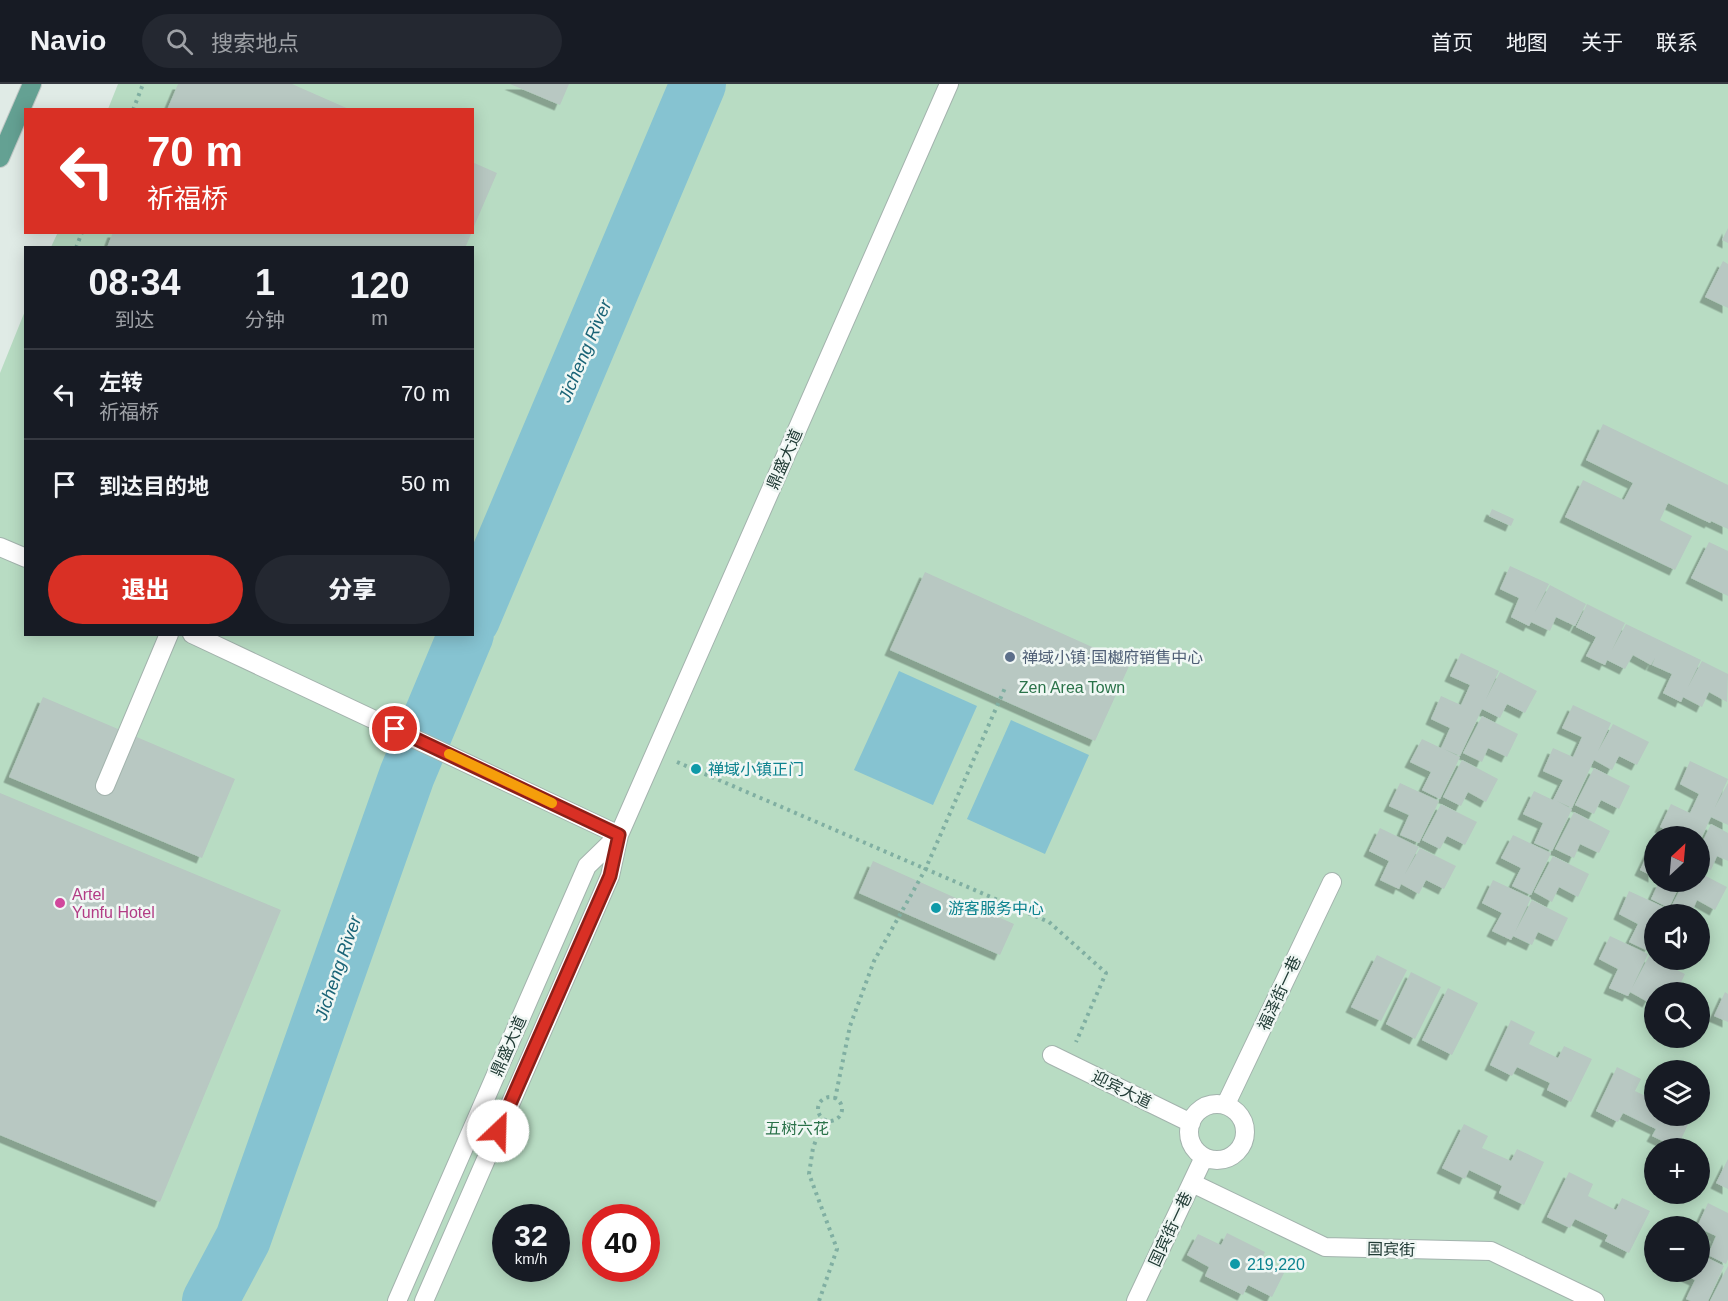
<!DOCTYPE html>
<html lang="zh">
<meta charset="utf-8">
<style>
body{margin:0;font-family:Arial,"Noto Sans SC",sans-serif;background:#242831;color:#f1f3f6;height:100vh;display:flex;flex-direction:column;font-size:22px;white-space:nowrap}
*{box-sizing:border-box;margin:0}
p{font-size:20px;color:#9ea1a6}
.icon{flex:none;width:33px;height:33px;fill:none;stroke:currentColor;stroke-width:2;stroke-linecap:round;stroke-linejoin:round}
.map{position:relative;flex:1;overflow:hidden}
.side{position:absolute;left:24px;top:162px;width:450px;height:390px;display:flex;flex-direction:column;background:#171b24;border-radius:0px;box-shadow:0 3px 15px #0003}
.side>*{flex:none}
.hud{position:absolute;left:24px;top:24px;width:450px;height:126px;border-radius:0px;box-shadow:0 3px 15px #0003;background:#d93025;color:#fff;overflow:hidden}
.needle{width:39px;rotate:26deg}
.fabs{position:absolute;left:1644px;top:742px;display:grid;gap:12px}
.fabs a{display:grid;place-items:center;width:66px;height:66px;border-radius:50%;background:#171b24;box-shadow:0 3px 15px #0003;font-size:30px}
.speed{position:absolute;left:492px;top:1120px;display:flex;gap:12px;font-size:30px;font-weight:700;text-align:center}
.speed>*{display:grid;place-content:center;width:78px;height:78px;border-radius:50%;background:#171b24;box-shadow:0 3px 15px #0003;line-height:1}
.speed small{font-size:15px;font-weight:400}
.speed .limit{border:9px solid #d22;background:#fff;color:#111}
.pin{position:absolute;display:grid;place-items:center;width:51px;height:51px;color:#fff;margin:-26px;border:3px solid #fff;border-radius:50%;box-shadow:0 2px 6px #0007}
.me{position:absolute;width:66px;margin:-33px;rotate:24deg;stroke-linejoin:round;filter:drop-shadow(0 0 4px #0008)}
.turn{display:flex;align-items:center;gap:21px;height:126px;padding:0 24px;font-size:27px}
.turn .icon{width:78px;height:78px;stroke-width:2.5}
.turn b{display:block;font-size:42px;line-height:51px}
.eta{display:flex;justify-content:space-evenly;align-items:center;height:102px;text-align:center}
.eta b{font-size:36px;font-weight:800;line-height:42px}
.button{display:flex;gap:12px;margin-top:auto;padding:12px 24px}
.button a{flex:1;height:69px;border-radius:36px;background:#d93025;color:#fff;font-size:24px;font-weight:800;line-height:69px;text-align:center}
.button a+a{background:#242831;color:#f1f3f6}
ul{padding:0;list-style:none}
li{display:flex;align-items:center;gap:18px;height:90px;padding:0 24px;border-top:2px solid #363941}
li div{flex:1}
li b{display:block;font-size:22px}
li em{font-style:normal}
header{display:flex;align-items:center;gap:36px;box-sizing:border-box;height:84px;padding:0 30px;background:#171b24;border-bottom:2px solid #363941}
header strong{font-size:28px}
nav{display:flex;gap:33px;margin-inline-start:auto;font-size:21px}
.search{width:420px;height:54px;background:#242831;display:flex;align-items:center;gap:15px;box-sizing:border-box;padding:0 21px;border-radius:33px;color:#9ea1a6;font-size:22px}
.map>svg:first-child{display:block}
.green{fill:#b8dcc3;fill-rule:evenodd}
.water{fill:#86c3d1}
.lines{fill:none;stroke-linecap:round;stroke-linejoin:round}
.river{stroke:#86c3d1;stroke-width:56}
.building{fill:#b8c8c2;filter:url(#shadow)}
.minor-casing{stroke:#a3b3ad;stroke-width:20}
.major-casing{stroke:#c1c8c6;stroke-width:20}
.path{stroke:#80afa2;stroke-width:4;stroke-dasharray:3 4.5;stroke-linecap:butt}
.minor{stroke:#fff;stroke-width:18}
.major{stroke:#64a193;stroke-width:18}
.route-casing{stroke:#8d1f18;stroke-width:15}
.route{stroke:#d93025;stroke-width:10}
.slow{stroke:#f59e0b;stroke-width:10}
.service-dot{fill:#5c6f8a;stroke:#f0f7f4;stroke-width:2}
.culture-dot{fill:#0f9aa8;stroke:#f0f7f4;stroke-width:2}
.hotel-dot{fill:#d1479c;stroke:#f0f7f4;stroke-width:2}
.labels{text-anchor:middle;stroke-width:5;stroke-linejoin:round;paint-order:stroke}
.street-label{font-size:16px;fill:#203b35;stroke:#f0f7f4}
.service-label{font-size:16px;fill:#4e5e75;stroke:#f0f7f4;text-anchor:start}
.park-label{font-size:16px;fill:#2a7249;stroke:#f0f7f4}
.culture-label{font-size:16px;fill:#0d838f;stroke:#f0f7f4;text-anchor:start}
.hotel-label{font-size:16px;fill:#b23c85;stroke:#f0f7f4;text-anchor:start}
.water-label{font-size:18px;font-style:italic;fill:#1a6477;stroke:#f0f7f4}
</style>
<header>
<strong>Navio</strong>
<div class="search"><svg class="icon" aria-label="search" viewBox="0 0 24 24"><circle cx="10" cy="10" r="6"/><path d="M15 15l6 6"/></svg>搜索地点</div>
<nav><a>首页</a><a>地图</a><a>关于</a><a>联系</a></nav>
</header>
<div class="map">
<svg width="1728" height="1217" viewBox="0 0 1728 1217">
<defs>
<filter id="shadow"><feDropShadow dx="-5.5" dy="5.5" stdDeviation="0" flood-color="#0004"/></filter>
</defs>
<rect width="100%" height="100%" fill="#e0ebe6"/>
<path class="green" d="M118,0H1728V1217H0V289L25,227L26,550H472V164L51,163L58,148H472V26L108,25ZM1654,753H1700V798H1654ZM1654,831H1700V876H1654ZM1654,909H1700V954H1654ZM1654,987H1700V1032H1654ZM1654,1065H1700V1110H1654ZM506,1134H556V1185H506ZM596,1134H646V1185H596ZM1654,1143H1700V1188H1654Z"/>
<path class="water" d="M899,587L977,622L933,721L854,686Z
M1011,636L1089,671L1045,770L967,735Z"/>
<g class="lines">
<path class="river" d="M472,535L698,0
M210,1217L243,1155L407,691L466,550"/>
</g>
<path class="building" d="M178,0H292L351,26H167Z
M510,0H569L560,21Z
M472,78L497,89L472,147Z
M1728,144V159L1722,156Z
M113,148H472L465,164H107Z
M1723,177L1728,180V224L1705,213Z
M1603,340L1728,401V445L1711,437L1710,439L1668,419L1660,436L1692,452L1675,486L1565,433L1583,396L1624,416L1633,399L1586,376Z
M1492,425L1514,435L1511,442L1489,432Z
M1709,458L1728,467V512L1691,494Z
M1510,482L1549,500L1535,528L1550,501L1586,520L1575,542L1556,533L1550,547L1531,538L1529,542L1511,533L1519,514L1500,505Z
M925,488L1130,580L1095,657L890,566Z
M1587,520L1625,539L1612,566L1626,540L1701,576L1688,603L1702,577L1728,590L1727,618L1709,608L1702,623L1683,613L1681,618L1663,609L1672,590L1652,581L1655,574L1651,581L1633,571L1625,585L1607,576L1605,581L1586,572L1596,553L1576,543Z
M1461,569L1499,587L1486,615L1500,588L1537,607L1525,629L1507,620L1500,634L1482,625L1460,672L1444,665L1460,673L1440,715L1422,706L1431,688L1410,678L1422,655L1441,664L1450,644L1431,635L1441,612L1461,621L1470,601L1450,592Z
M43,613L235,695L202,774L9,693Z
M1573,621L1611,639L1598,667L1613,640L1649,658L1637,681L1619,672L1612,686L1594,676L1572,724L1557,717L1572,725L1552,767L1534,759L1543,739L1523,730L1534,707L1553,716L1563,696L1543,687L1553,664L1573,673L1582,653L1562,644Z
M1482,632L1518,650L1507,673L1488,664L1482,678L1463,669Z
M1462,676L1498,695L1486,718L1468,708L1461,722L1443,713Z
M1690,677L1728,695L1715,723L1728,699V741L1711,733L1700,757V753H1679L1660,743L1671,720L1690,729L1699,710L1680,700Z
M1594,684L1630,702L1619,725L1601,716L1594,730L1575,721Z
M1400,699L1439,717L1419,759L1400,751L1409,731L1389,722Z
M0,709L281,826L160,1118L0,1051Z
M1441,720L1477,738L1465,761L1447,752L1440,765L1422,756Z
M1574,728L1610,747L1599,769L1580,760L1574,774L1555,765Z
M1711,740L1728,749V777L1717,772L1711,786L1700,780V763Z
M1380,744L1419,763L1405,790L1420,764L1456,782L1444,805L1426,796L1419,810L1401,800L1399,805L1380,796L1389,777L1369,767Z
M1513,751L1551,769L1531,811L1512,802L1521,784L1501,774Z
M1651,763L1654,765V793L1640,786Z
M1553,772L1589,790L1578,813L1559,803L1552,818L1534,808Z
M873,777L1014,840L1000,871L859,809Z
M1700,789L1727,803L1715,826L1697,816L1691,830L1672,821L1684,798H1700Z
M1493,796L1531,814L1515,848L1532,816L1568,834L1557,857L1538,848L1532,861L1513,852L1511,856L1492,847L1502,829L1482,819Z
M1659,798H1681L1669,824L1651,815Z
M1629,807L1668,825L1665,831H1654V853L1648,867L1629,858L1638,840L1619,830Z
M1700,843L1706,846L1700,859Z
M1610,852L1648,870L1632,904L1649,872L1685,890L1676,909H1666L1656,904L1648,918L1630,908L1628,912L1609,904L1618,885L1599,875Z
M1377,871L1407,886L1381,937L1351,923Z
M1411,888L1441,903L1415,955L1386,940Z
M1448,904L1478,919L1452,971L1422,956Z
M1725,908L1728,910V938L1714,932Z
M1511,936L1535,948L1529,960L1558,974L1564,962L1592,975L1571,1018L1547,1006L1550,999L1517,983L1512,992L1490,981Z
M1617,983L1641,995L1635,1007L1654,1016V1032H1692L1677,1064L1652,1052L1656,1045L1623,1029L1618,1038L1596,1027Z
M1464,1040L1488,1052L1482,1064L1511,1077L1517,1065L1544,1078L1524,1121L1499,1109L1502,1102L1469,1086L1465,1095L1442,1084Z
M1728,1075V1105L1716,1099Z
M1569,1088L1593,1100L1588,1112L1616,1126L1622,1114L1650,1127L1629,1169L1605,1157L1608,1151L1575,1135L1570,1144L1547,1133Z
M1708,1119L1728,1129V1175L1726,1180L1708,1171L1716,1152L1697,1143Z
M1227,1149L1265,1168L1260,1178L1284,1189L1272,1213L1248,1201L1243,1211L1205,1192L1209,1183L1187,1171L1198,1150L1221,1161Z
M1700,1170L1724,1182L1708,1217H1691L1686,1215L1695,1196L1678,1188H1700Z
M1728,1182V1217H1710Z"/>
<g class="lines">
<defs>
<path id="minor" d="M0,463L26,474
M192,550L619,751
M105,702L169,550
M1052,971L1191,1039
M1189 1048a28 28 0 1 1 56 0a28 28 0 1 1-56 0Z
M1226,1020L1332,798
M1192,1099L1325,1163L1491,1167L1595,1217
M397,1217L587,782L619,751
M424,1217L610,792L619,751L949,0
M1136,1217L1204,1073"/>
<path id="major" d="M0,74L32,0"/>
</defs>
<use href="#minor" class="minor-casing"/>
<use href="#major" class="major-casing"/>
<path class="path" d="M133,26L143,0
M76,164L82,148
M677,678L1049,838L1106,889L1076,958
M818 1025a12 12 0 1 1 24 0a12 12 0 1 1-24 0Z
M835,1015L850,942L874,877L925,786L1005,604
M819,1217L837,1165L809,1090L813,1064L824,1035"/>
<use href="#minor" class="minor"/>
<use href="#major" class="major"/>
</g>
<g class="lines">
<defs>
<path id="route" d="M395,645L619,751L610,792L498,1047"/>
</defs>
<use href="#route" class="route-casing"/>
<use href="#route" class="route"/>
<path class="slow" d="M449,670L552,719"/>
</g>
<circle class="service-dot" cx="1010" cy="573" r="6"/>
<g class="culture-dot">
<circle cx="696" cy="685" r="6"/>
<circle cx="936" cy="824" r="6"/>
<circle cx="1235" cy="1180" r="6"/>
</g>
<circle class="hotel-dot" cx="60" cy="819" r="6"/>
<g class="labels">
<g class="street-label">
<text transform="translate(784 375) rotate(-66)" y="6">鼎盛大道</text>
<text transform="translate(1279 909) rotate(-65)" y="6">福泽街一巷</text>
<text transform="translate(508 962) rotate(-66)" y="6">鼎盛大道</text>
<text transform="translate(1122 1005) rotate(26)" y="6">迎宾大道</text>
<text transform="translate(1170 1145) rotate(-65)" y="6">国宾街一巷</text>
<text transform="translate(1391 1165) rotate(1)" y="6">国宾街</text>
</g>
<g class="service-label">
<text x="1022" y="579">禅域小镇·国樾府销售中心</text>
</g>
<g class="park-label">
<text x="1072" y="609">Zen Area Town</text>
<text x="797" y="1050">五树六花</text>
</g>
<g class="culture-label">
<text x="708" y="691">禅域小镇正门</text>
<text x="948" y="830">游客服务中心</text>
<text x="1247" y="1186">219,220</text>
</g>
<g class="hotel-label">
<text x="72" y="816">Artel<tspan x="72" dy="18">Yunfu Hotel</tspan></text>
</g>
<g class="water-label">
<text transform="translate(585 267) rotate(-67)" y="6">Jicheng River</text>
<text transform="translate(338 884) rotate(-71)" y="6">Jicheng River</text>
</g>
</g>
</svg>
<div class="fabs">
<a><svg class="needle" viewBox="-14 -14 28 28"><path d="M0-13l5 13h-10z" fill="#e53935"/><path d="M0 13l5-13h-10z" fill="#9ea1a6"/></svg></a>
<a><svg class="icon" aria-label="sound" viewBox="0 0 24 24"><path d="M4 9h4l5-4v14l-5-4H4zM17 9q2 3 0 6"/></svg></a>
<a><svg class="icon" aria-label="search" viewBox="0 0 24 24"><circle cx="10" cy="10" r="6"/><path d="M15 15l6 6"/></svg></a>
<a><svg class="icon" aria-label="layers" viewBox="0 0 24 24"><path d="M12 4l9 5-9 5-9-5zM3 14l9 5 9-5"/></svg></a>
<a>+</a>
<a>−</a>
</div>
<div class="speed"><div>32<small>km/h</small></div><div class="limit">40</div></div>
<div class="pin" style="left:395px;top:645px;background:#d93025"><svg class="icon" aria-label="arrive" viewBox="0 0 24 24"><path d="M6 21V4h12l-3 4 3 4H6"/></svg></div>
<svg class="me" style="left:498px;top:1047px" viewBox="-20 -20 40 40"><circle r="19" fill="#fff"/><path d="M0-13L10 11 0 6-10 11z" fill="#d93025"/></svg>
<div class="hud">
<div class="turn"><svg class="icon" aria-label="left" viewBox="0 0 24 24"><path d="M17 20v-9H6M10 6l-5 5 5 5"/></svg><div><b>70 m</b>祈福桥</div></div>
</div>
<section class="side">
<div class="eta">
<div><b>08:34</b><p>到达</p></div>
<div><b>1</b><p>分钟</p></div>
<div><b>120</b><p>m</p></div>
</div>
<ul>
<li><svg class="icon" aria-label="left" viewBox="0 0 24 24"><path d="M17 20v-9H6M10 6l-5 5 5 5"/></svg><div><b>左转</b><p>祈福桥</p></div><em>70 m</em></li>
<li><svg class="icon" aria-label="arrive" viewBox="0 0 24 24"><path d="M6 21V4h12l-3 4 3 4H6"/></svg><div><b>到达目的地</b></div><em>50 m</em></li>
</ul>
<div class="button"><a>退出</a><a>分享</a></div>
</section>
</div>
